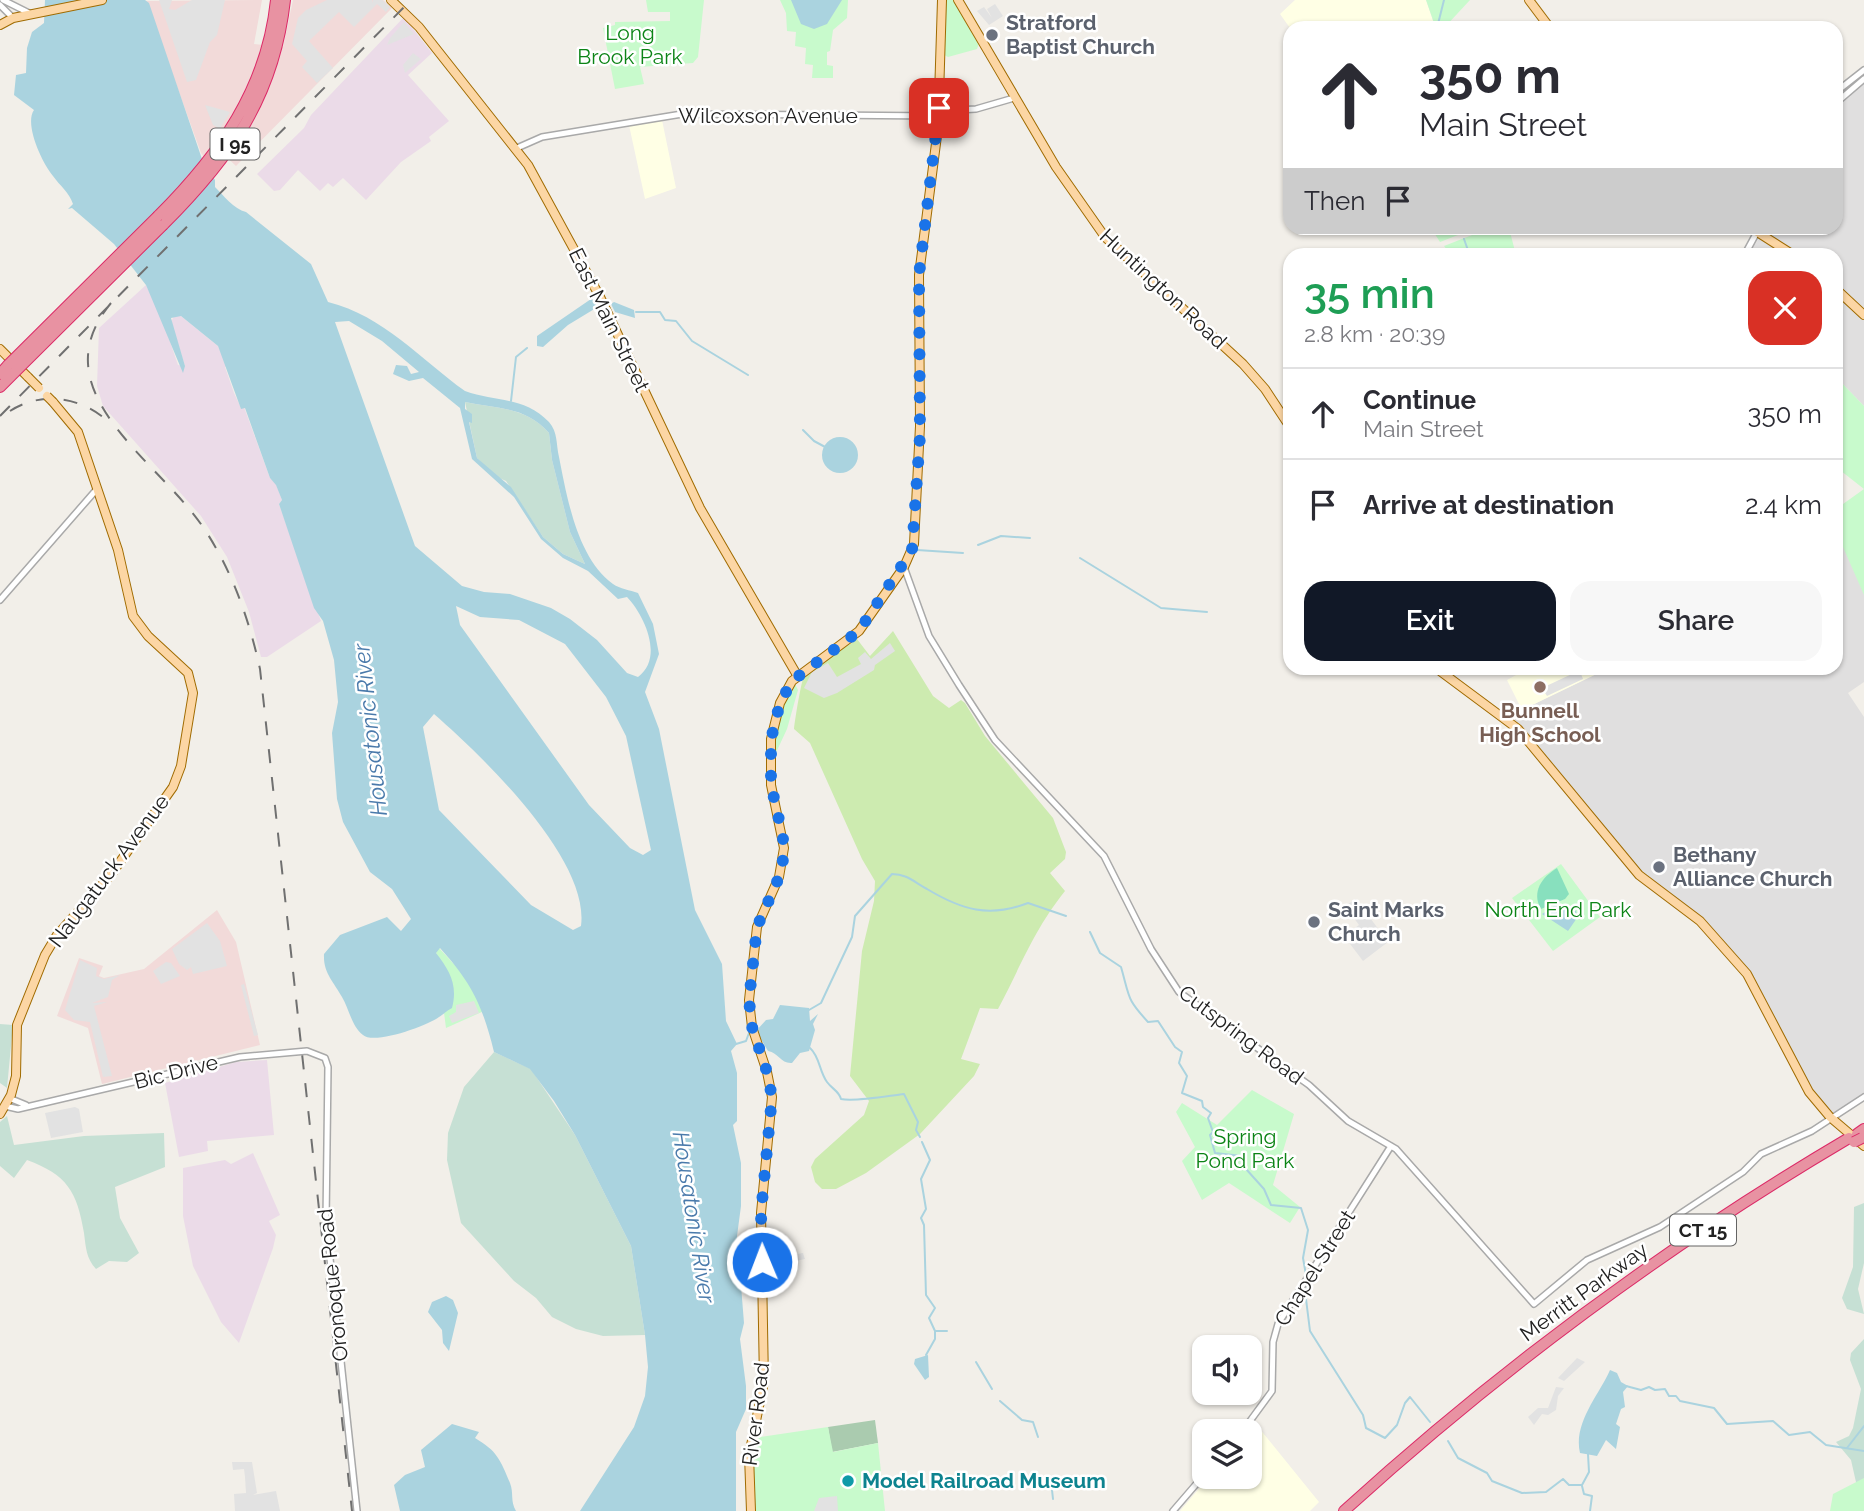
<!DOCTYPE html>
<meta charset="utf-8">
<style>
body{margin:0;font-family:Raleway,sans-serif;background:#f7f7f7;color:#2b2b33;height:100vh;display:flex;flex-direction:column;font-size:26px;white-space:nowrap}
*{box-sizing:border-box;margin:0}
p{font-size:23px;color:#7c7c81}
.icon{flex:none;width:38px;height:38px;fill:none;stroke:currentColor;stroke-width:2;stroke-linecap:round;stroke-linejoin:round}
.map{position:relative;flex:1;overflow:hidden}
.sheet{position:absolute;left:1283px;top:248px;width:560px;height:427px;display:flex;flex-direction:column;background:#fff;border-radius:21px;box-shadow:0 2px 5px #0004}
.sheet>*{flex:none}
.guide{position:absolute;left:1283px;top:21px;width:560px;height:214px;border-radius:21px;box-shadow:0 2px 5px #0004;background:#fff;color:#2b2b33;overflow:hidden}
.controls{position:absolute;left:1192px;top:1335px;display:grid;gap:14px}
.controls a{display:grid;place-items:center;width:70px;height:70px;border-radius:14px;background:#fff;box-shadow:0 2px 5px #0004;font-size:35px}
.pin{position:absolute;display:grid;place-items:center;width:60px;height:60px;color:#fff;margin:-30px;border-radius:14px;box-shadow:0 4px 10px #0006}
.me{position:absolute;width:77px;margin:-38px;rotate:359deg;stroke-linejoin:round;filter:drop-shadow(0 0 5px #0008)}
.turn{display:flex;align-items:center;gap:24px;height:147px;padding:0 21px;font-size:32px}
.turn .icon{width:91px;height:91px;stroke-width:2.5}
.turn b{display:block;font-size:49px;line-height:60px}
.then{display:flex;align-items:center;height:66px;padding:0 21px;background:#0003;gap:14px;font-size:26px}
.round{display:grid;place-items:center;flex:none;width:74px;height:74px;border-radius:21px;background:#f7f7f7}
.summary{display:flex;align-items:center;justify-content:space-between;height:119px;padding:0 21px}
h1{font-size:42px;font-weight:600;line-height:52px;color:#1e9e55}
.button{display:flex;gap:14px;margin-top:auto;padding:14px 21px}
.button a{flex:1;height:80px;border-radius:21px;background:#111827;color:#fff;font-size:28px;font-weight:600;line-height:80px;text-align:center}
.button a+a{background:#f7f7f7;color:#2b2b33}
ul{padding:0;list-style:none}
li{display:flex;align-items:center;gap:21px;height:91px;padding:0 21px;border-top:2px solid #e1e1e2}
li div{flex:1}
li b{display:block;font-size:26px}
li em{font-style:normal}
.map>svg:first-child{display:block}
.residential{fill:#e0dfdf}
.commercial{fill:#f2dad9}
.industrial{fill:#ebdbe8}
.education{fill:#ffffe5}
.grass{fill:#cdebb0}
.wetland{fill:#c6e0d4}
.cemetery{fill:#aacbaf}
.park{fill:#c8facc}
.pitch{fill:#88e0be}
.parking{fill:#e2e2e2}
.water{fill:#aad3df;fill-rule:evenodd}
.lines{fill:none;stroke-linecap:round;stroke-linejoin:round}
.stream{stroke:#aad3df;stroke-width:2}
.minor-casing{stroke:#a9a9a9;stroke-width:8}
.major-casing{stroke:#a06b00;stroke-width:10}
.highway-casing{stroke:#dc2a67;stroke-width:12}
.minor{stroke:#fff;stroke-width:5}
.major{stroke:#fcd6a4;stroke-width:8}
.highway{stroke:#e892a2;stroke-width:10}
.rail{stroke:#707070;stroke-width:2;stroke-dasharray:14 14;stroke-linecap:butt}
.major-bridge-casing{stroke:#a06b00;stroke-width:10;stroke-linecap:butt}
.highway-bridge-casing{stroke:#dc2a67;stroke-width:12;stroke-linecap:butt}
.major-bridge{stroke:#fcd6a4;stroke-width:8}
.highway-bridge{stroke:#e892a2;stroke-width:10}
.route{stroke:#1a73e8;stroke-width:12;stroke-dasharray:0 21.6}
.worship-dot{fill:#6b7280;stroke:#fff;stroke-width:2.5}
.education-dot{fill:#8d6e63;stroke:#fff;stroke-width:2.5}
.culture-dot{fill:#0f9aa8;stroke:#fff;stroke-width:2.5}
.labels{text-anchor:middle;stroke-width:5;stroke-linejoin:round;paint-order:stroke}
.shield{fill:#fff;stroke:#646464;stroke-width:2}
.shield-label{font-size:19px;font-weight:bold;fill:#222}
.worship-label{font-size:21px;font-weight:bold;fill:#5b616d;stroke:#fff;text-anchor:start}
.park-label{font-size:21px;fill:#0c8416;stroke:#fff}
.street-label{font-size:21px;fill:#222;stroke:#fff}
.education-label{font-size:21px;font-weight:bold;fill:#785e54;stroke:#fff}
.culture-label{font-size:21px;font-weight:bold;fill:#0d838f;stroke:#fff;text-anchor:start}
.water-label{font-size:23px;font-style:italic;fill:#4a7aab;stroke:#fff}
</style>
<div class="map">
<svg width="1864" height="1511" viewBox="0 0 1864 1511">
<rect width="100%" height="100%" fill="#f2efe9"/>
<path class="residential" d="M1864,81V312L1836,286V256L1799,255L1762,233L1765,228H1836V105Z
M1760,237L1787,256H1747Z
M1836,293L1864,319V406L1836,377Z
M1836,524L1864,591V682L1848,693L1864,717V1096L1830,1114L1808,1086L1762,999L1718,938L1640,873L1513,722L1522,710L1606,669L1836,668Z"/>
<path class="commercial" d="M262,0L254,44L283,47L293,0H383L392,8L236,166L217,148L207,161L201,153L146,1Z
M217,910L236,942L260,1045L102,1084L88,1028L57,1016L79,958L103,966L99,976L104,978L144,969Z"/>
<path class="industrial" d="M404,17L432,53L408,75L449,121L429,137L431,141L401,162L366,200L343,178L333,187L328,183L320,191L298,170L280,190L274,191L257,174L304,128L311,115Z
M146,285L162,318L178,365L185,366L171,322L174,316H181L218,346L228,366L225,367L234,393L241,408L244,407L270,478L276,484L282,500L279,504L321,621L267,657H261L249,612L227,557L201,516L103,406L97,386L99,328Z
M267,1060L274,1135L207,1141L208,1151L179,1157L165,1083L236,1062Z
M253,1153L280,1215L269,1221L276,1235L273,1248L239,1343L221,1322L193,1266L183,1216V1168L225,1160L231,1164Z"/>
<path class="education" d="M1295,0H1426L1434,24L1432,28H1290L1280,14Z
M662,120L676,188L645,199L629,125Z
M1527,669H1607L1522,710L1507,680Z
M1255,1423L1319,1502L1310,1511H1180L1209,1477H1250L1248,1431Z"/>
<path class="grass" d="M893,631L933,696L949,708L961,700L965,703L985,736L1053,818L1066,852L1065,859L1050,873L1065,891C1032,933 1022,964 998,1009L980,1008L961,1059L980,1064L974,1076L920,1134L866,1173L836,1189H822L815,1182L811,1167L815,1159L864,1115L869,1101L850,1076L862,951L874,901L875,881L862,859L810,743L794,729C795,720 801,680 805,674C814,662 844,650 857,639L870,656Z"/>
<path class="wetland" d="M465,402C497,409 525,406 549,433L552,460L570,532L585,564L563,554L543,537L506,481L495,476L477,458Z
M0,1024L13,1025L7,1088L0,1083Z
M494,1052L531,1069L575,1135L631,1246L645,1335L603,1336L576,1329L552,1317L536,1298L514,1281L461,1223L447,1160L448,1133L464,1087Z
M7,1116L14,1145L84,1136L164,1133L165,1167L115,1187L120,1218L139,1253L127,1262L109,1261L96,1269C86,1258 86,1248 84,1233C77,1191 67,1175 27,1160L14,1178L0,1166V1122Z
M1864,1203V1263L1858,1289L1864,1314L1847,1309L1842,1298L1853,1267L1854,1207Z
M1864,1339V1500L1858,1491L1851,1460L1836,1442L1849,1436L1853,1428L1861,1389L1850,1360L1851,1353Z"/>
<path class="cemetery" d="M875,1420L878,1443L832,1452L828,1427Z"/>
<path class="park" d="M646,0H704L698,57L693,63L640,67L644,84L615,89L603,28L615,25V22L670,21V12H648Z
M780,0H848L847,18L833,30L830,51L827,52V65L833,66V78H812L813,65L805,64L806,48L795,46L796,32L787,31L786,13Z
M945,0H956L979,43L977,49L948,57L944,55Z
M1426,0H1470L1444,28H1432L1434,23Z
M1431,228H1476L1440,242Z
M1490,228H1509L1516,255H1451L1444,246Z
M1836,377L1864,406V595L1836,531V509L1864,489L1836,467Z
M795,684L798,690L787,729L773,759C773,732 781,706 795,684Z
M1561,864L1600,917L1553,951L1512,898Z
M439,948L464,975L484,1011L446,1028L436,951Z
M1252,1090L1294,1114L1273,1185L1300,1207L1290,1223L1229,1183L1202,1200L1182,1161L1195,1147L1176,1112L1182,1103L1217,1125Z
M828,1427L833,1452L878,1443L885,1511H753L751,1467L753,1438Z
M1864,1478V1511H1830L1833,1494Z"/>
<path class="pitch" d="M1557,868L1569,894L1565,899L1541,909C1531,892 1542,877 1557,868Z"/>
<path class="parking" d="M159,0H172L169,9L175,10L192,0H225L217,35L210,42L196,80L187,82Z
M327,0H372V3L373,0H382L390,7L386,12L377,4L354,27L339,12L309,41L333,68L317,83L302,67L307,61L292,44L298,18L306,10Z
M995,4L1003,16L989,25L977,11L984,7L992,18L987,9Z
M404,22L414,34L387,45L390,38Z
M413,53L421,59L405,73L403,65Z
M946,96L964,97L965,106L945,107Z
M205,105L230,112L220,129L213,125Z
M890,643L895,651L875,665L874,670L837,693L824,698L804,688L812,672L828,663L837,677L861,664L858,658L865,652L871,659Z
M1574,673L1581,674L1583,679L1547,696L1542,688Z
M1356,899L1388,942L1363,961L1344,936L1359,925L1345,906Z
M207,923L220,941L227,966L193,974L191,967L187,970L179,964L172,949Z
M80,960L97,968L96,976L104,979L120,975L112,980L108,997L92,1003L107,1002L94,1006L112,1076L103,1077L90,1022L74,1020L65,1010Z
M166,962L171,963L180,976L161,984L153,971Z
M244,984L258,1035L254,1036L241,985Z
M474,1001L479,1013L452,1023L449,1016L456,1012V1005Z
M75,1107L79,1109L83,1132L51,1138L45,1113Z
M786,1234L784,1240L790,1255L803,1253L805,1259L777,1265L769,1246L770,1240Z
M1577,1358L1585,1362L1564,1381L1558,1378Z
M1556,1387L1564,1388L1558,1396L1556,1410L1548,1415L1542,1414L1534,1425L1528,1417L1538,1408H1548Z
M232,1462H252L257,1493L253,1495L276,1491L280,1511H235L234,1494L246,1493L245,1477L244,1469L233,1470Z
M837,1496L838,1511H814L819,1498Z"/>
<path class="water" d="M45,0H145L149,3L203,162L215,180V187C223,195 234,209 246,212L311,264L328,302C384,316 420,359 465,391C495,402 524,396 549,422C558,432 556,445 559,457C567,497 577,558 613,584C620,589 630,590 638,593L653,624L659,654L645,692L659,729L695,910L722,964L726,1021L737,1044L731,1051L737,1073V1121L733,1125L741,1163V1206L737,1236L744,1323L740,1339L746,1386V1409L736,1432V1511H580L634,1427L645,1396L648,1367L645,1335L631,1246L575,1135L554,1101L530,1069L494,1052C483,1007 472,983 440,948L436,953C450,971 458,985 452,1008C446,1011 444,1014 439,1017C427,1026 374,1045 363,1035C352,1027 349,1009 342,997C334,982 323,973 324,954L340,935L387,917L401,931L411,919L392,889L370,872L343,822L337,799L332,733L338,702L334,660L323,621L314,608L279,504L282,500L276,485L270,478L245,408L241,409L218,346L181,316L171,318L185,366L183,373L146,285L114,244L72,208L68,209L73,204C69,192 60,186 53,176C42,163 24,124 34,110L14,95L16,75L26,73L27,48L32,32L44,23ZM349,321L382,341L419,372L411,374L407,366L396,365L393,374L409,381L423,378L460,408L472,459L514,497L541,539L563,558L588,571L618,599L627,597C645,616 664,658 638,677L627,673L597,640L570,619L551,608L510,594L484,592L462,586L415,546L335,322ZM465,402C498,409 525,406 549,433L552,460L570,532L585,564L563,554L543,537L511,487L477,458L469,422L472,423V414L465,409ZM456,606L480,617L519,620L565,644L606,697L626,736L651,850L643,855L630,848L589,805L460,625ZM434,714C482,756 590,859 581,926L573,930L531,905L439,810L423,727Z
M791,0H842L827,24L814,29L801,24Z
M591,299L596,301V308L568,325L543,347L537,346V336Z
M614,302L634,310L635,318L615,312L611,304Z
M822 455a18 18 0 1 1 36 0a18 18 0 1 1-36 0Z
M1554,906L1576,911L1577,918L1568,931L1542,914Z
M780,1005L809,1008L810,1021L818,1014L813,1024L815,1030L809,1051L800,1053L792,1063C781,1064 779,1053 768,1051L756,1031L766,1020L773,1019Z
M446,1296L453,1300L458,1313L449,1351L443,1343L442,1330L428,1312L432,1302Z
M928,1355L929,1377L925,1380L914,1364L915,1359Z
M1610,1370L1617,1373L1621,1382L1628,1386L1623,1392L1625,1407L1621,1409L1616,1424L1620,1427L1616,1449L1606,1440L1597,1456L1580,1453C1573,1423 1599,1395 1610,1370Z
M452,1424L479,1432L475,1438C497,1451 500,1459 510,1483C514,1493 510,1501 516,1511H400L394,1485L405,1475L425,1467L421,1450Z"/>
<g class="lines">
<path class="stream" d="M1437,28L1444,0
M1459,228L1461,230
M1464,239L1470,256
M636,312H660L665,320L676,321L692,341L748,375
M511,401L516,357L527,348
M803,430L814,441L827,448
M978,545L1001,536L1030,538
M917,550L963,553
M1080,558L1161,608L1207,612
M1090,932L1100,953L1121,967C1130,998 1126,998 1148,1022L1158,1021L1175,1047L1182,1052L1179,1063L1187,1076L1182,1093L1202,1101L1203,1107L1211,1113L1208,1118L1213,1132L1210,1135L1215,1153L1242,1156L1246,1161V1169L1264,1189L1271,1205L1301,1208L1308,1230L1303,1258L1306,1275
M809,1010L821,1003L828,988L852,937L855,916L892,874C907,874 914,882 927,889C962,910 989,918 1028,903L1066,916
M736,1044L746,1041L749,1033
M810,1048C820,1057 819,1071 827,1082C832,1089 839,1091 841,1099C855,1102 887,1096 904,1094L918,1122L916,1130L920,1137
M922,1142L930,1160L921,1179L926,1209L921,1218L924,1225L926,1295L935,1308L929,1318L935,1331H947
M1308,1285L1306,1299L1310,1331L1363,1415L1366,1428L1385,1438L1397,1425L1405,1403L1410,1397L1430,1422
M926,1355L935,1339V1331
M976,1362L992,1389
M1626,1386L1641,1390L1649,1387L1655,1390L1665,1389L1669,1396H1676L1680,1401L1714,1408L1727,1424L1773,1421L1789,1435L1810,1432L1826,1445L1864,1451
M1000,1401L1022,1420L1033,1422L1038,1437
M1448,1441L1458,1458L1487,1473L1492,1481L1522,1493L1546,1492L1563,1479L1569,1485H1581
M1847,1448L1864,1426
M1582,1485L1589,1472L1588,1454
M1582,1486L1584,1494L1592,1496L1590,1511
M1052,1490L1053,1499"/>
<defs>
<path id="minor" d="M3,0L29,13
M0,5L13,18
M1836,92L1864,70
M1836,103L1864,79
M939,111L976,109L1014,98
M517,148L542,137L682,114L939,116
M1744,256L1757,232L1764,228
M904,567L929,636L959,685L995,740L1104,856L1151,949L1179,992L1309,1085L1348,1121L1396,1149L1534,1304L1587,1260L1660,1227L1743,1172L1761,1154L1812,1131L1864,1097
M0,600L97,489
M9,1098L26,1105
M5,1106L18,1109L240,1057L307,1051L325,1058L328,1067L326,1221L357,1511
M1242,1432L1272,1391L1273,1342L1278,1324L1391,1146
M1173,1511L1204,1475"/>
<path id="major" d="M391,0L419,27L528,165L600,297L700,508L797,675
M958,0L1056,167L1105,237L1243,364L1265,389L1290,427
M1529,0L1550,28
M0,25L13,18L102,0
M1751,228L1795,256
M1836,289L1864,315
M0,349L28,377
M1436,668L1518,729L1639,875L1700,921L1747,974L1809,1092L1830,1117L1864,1146
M0,1114L11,1095L16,1076L17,1025L45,955L57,935L110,876L173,787L181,766L193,693L188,673L148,636L133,616L118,550L78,432L53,402
M751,1511L749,1455L764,1382L761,1213L772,1097L767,1072L752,1027L749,1000L757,927L779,877L784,848L771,785V739L780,703L792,681L859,631L904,567L914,544L920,426L919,275L938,128L942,0"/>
<path id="highway" d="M158,216C219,155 267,89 276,0
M163,225C231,157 274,97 285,0
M0,374L8,365
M0,387L15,372
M1857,1134L1864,1129
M1344,1511C1499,1370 1669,1244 1849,1138"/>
</defs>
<use href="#minor" class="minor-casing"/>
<use href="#major" class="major-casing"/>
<use href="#highway" class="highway-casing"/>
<use href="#minor" class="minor"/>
<use href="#major" class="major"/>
<use href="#highway" class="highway"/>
<path class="rail" d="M111,303C38,391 157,459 203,527C232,570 249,619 260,669L352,1511
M10,411C39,392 77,396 104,418
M0,416L411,0"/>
<defs>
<path id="major-bridge" d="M28,377L39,388
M47,396L53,402"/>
<path id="highway-bridge" d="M8,365L158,216
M15,372L163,225
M1854,1142L1862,1138"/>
</defs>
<use href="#major-bridge" class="major-bridge-casing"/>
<use href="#highway-bridge" class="highway-bridge-casing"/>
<use href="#major-bridge" class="major-bridge"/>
<use href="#highway-bridge" class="highway-bridge"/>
</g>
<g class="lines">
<path class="route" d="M762,1262L761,1213L772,1097L767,1072L752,1027L749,1000L757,927L777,882L783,860V837L771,785V739L780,703L792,681L859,631L912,550L920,436L919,275L939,108"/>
</g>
<g class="worship-dot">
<circle cx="992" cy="35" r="7"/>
<circle cx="1659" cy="867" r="7"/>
<circle cx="1314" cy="922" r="7"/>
</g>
<circle class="education-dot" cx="1540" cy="687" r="7"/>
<circle class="culture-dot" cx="848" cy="1481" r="7"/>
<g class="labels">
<g class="shield">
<rect x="210.5" y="128.5" width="49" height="31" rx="5"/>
<rect x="1670" y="1214.5" width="66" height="31" rx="5"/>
</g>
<g class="shield-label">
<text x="235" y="151">I 95</text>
<text x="1703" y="1237">CT 15</text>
</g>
<g class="worship-label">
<text x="1006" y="30">Stratford<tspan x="1006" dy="24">Baptist Church</tspan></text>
<text x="1673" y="862">Bethany<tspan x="1673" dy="24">Alliance Church</tspan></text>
<text x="1328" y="917">Saint Marks<tspan x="1328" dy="24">Church</tspan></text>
</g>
<g class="park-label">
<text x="630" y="40">Long<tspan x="630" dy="24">Brook Park</tspan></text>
<text x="1558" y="917">North End Park</text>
<text x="1245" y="1144">Spring<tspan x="1245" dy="24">Pond Park</tspan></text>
</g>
<g class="street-label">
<text x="768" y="123">Wilcoxson Avenue</text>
<text transform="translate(1163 289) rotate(43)" y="7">Huntington Road</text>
<text transform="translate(609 320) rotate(64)" y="7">East Main Street</text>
<text transform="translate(109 871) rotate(-53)" y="7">Naugatuck Avenue</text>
<text transform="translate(1241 1035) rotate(37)" y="7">Cutspring Road</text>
<text transform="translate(176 1072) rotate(-14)" y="7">Bic Drive</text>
<text transform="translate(1315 1268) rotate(-58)" y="7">Chapel Street</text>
<text transform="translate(333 1285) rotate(-96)" y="7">Oronoque Road</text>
<text transform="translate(1584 1292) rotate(-36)" y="7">Merritt Parkway</text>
<text transform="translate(756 1414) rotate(-83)" y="7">River Road</text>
</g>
<g class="education-label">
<text x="1540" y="718">Bunnell<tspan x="1540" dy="24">High School</tspan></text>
</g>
<g class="culture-label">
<text x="862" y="1488">Model Railroad Museum</text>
</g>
<g class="water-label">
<text transform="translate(370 730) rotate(-96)" y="8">Housatonic River</text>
<text transform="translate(694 1217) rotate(81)" y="8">Housatonic River</text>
</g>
</g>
</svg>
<div class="controls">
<a><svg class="icon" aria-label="sound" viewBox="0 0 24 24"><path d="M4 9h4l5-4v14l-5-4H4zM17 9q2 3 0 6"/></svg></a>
<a><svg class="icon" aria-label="layers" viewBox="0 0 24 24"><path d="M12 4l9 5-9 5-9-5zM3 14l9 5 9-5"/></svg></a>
</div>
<div class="pin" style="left:939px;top:108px;background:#d93025"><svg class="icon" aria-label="arrive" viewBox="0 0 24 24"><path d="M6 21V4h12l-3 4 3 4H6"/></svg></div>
<svg class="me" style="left:762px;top:1262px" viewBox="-20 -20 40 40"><circle r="17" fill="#1a73e8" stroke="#fff" stroke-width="3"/><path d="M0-11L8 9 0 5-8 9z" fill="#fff"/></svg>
<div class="guide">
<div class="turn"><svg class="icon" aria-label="ahead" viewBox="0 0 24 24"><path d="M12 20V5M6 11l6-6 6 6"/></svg><div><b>350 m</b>Main Street</div></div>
<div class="then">Then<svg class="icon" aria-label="arrive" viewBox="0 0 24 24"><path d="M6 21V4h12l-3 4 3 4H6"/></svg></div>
</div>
<section class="sheet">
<div class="summary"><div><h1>35 min</h1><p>2.8 km · 20:39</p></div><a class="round" style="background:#d93025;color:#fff"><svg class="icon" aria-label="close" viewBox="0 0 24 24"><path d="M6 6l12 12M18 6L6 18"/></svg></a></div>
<ul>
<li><svg class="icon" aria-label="ahead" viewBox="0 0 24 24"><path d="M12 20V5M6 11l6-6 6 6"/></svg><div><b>Continue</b><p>Main Street</p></div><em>350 m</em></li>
<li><svg class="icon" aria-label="arrive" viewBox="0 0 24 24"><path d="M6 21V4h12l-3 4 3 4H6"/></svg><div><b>Arrive at destination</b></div><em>2.4 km</em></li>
</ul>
<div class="button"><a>Exit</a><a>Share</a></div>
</section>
</div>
